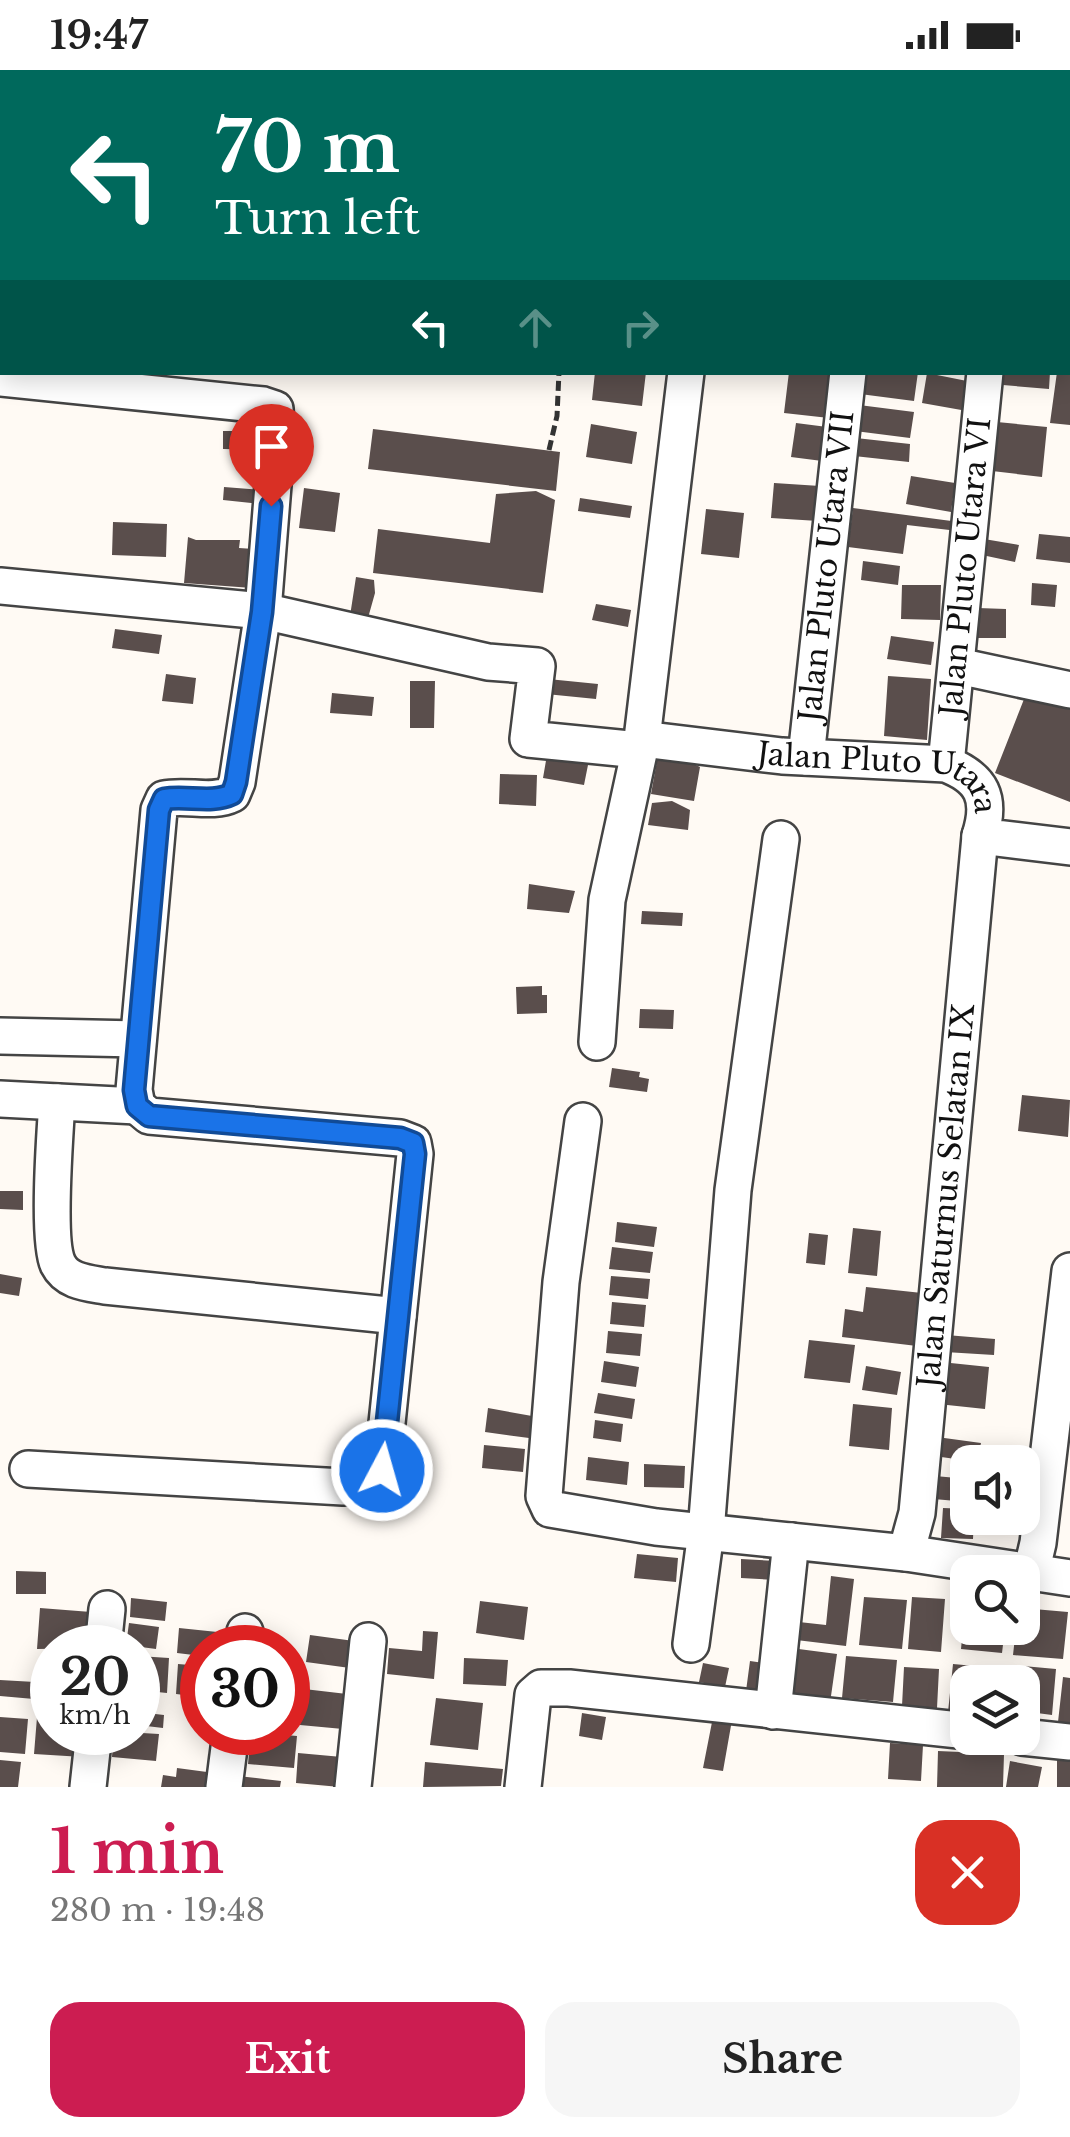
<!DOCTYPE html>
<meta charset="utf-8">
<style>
body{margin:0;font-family:"Libre Baskerville",serif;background:#f6f6f6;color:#222;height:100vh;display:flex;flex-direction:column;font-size:38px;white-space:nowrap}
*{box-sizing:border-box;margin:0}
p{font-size:32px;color:#767676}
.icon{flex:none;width:55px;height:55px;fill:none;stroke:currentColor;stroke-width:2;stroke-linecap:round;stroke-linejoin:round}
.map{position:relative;height:1717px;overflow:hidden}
.sheet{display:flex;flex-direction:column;background:#fff;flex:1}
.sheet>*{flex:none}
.banner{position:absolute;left:0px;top:0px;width:1070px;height:305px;box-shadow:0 5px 25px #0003;background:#00695c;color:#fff;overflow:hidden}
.tools{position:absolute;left:950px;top:1375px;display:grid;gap:20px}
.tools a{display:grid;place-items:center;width:90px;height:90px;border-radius:20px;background:#fff;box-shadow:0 5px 25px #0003;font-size:50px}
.speed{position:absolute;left:30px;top:1555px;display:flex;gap:20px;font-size:50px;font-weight:700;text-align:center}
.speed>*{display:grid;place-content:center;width:130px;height:130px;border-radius:50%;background:#fff;box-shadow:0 5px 25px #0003;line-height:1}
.speed small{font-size:25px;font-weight:400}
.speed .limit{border:15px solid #d22;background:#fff;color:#111}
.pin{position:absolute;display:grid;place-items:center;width:85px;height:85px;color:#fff;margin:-102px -42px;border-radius:50% 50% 50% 0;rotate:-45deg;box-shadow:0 0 10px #0007}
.pin .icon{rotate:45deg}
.me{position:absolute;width:110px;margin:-55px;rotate:6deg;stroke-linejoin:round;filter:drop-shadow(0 0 8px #0008)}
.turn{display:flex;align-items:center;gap:35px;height:210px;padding:0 50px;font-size:45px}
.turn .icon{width:130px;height:130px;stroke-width:2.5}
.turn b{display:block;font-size:70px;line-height:85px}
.lanes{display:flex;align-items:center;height:95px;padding:0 50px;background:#0003;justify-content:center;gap:50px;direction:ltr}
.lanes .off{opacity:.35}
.round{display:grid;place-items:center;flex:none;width:105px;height:105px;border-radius:30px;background:#f6f6f6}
.head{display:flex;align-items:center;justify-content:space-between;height:170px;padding:0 50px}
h1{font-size:60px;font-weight:800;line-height:75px;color:#cc1d51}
.action{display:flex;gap:20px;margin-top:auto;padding:20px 50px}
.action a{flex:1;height:115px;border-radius:30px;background:#cc1d51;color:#fff;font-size:40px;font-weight:800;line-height:115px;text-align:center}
.action a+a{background:#f6f6f6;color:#222}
.status{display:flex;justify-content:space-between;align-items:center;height:70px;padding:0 50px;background:#fff;direction:ltr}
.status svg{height:28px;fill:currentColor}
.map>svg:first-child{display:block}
.building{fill:#5a4e4c}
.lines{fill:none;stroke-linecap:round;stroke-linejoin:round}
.street-casing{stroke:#444;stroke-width:40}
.path{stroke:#333;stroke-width:5;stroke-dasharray:10 5;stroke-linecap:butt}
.street{stroke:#fff;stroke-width:35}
.route-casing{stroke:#114b97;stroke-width:25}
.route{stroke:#1a73e8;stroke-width:18}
.labels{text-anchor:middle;stroke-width:10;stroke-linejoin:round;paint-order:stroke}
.street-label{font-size:30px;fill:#111;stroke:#fff}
</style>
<div class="status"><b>19:47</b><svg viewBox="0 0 49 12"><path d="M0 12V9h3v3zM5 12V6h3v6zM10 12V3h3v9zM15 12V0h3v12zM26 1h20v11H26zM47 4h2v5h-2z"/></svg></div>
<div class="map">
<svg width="1070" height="1717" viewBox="0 0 1070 1717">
<rect width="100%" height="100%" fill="#fffaf4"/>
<path class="building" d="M595,302H646L642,336L592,330Z
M789,302H832L838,349L784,343Z
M863,302H918L914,331L860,324Z
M1004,302H1050L1049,319L1003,315Z
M1057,302H1070V355L1050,353Z
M927,303L972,312L967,341L922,333Z
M859,335L914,342L910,368L855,361Z
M997,352L1047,357L1042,407L992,401Z
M796,353L835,358L830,392L791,387Z
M591,354L637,362L632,394L586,387Z
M373,359L560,382L556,421L368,399Z
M223,361H262L261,380L223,379Z
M856,368L910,374L909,392L854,386Z
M911,406L955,413L951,442L906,434Z
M774,413L820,416L818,451L771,448Z
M224,417L263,420L262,434L223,430Z
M304,418L340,423L335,462L299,458Z
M536,421L555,430L543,523L373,503L378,459L490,473L496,424Z
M580,428L632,436L630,448L578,441Z
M853,438L959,452L958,461L907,455L903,484L848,477Z
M706,439L744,443L739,488L701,484Z
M113,452L167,454L166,487L112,485Z
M1039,464L1070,467V493L1036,489Z
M188,467L196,470H240L239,478L254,479L252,518L184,513Z
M984,469L1019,475L1015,492L982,485Z
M863,491L900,496L898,515L861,510Z
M356,507L374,510L375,523L368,548L350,546Z
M1032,513L1057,515L1055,537L1031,535Z
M902,515H941L940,550L901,549Z
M596,534L631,540L628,557L592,550Z
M978,538L1006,539V568H977Z
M115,559L162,565L159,584L112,578Z
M891,566L934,572L931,595L887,589Z
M166,604L196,608L193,634L162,631Z
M888,606L931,609L927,670L884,666Z
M538,608L598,614L596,629L536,623Z
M410,611H435L434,658H410Z
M1028,619L1070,636V732L995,703Z
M332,623L374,627L372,646L330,643Z
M548,679L590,685L584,715L543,708Z
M682,688L700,697L694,731L651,724L657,691Z
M500,704L537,705L536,736L499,734Z
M672,731L690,740L688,760L648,755L652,733Z
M529,814L575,821L569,843L527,839Z
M642,841L683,843L682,856L641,854Z
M542,916V925H547V943L517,944L516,917Z
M640,939L674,940L673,959L639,958Z
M612,998L640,1002L639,1007L649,1009L647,1022L609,1017Z
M1022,1025L1070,1030L1068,1067L1018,1061Z
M0,1121H23V1140L0,1139Z
M617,1152L657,1157L654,1177L615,1172Z
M853,1158L881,1161L877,1206L848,1203Z
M809,1163L828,1165L825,1195L806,1193Z
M612,1177L653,1182L650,1203L609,1199Z
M0,1204L22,1208L19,1226L0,1223Z
M611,1206L650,1209L648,1229L609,1225Z
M866,1217L922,1223L917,1276L842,1267L845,1239L863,1242Z
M612,1232L646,1235L644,1257L610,1254Z
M608,1261L642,1264L640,1286L606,1283Z
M946,1265L995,1269L994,1285L945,1282Z
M809,1270L855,1275L850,1313L804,1308Z
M604,1291L639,1297L636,1317L601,1312Z
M941,1292L989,1297L985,1339L938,1334Z
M866,1296L901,1302L897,1325L862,1320Z
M598,1323L635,1329L632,1349L594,1343Z
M853,1334L892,1338L889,1380L849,1376Z
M488,1338L532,1346L529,1368L485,1362Z
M595,1350L623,1354L621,1372L593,1368Z
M937,1367L981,1373L977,1392L934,1386Z
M484,1375L525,1379L523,1402L482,1398Z
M588,1387L629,1392L627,1415L586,1410Z
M644,1394L685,1396L684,1418L644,1417Z
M924,1405L968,1409V1432L922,1428Z
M943,1438L968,1439V1448H974L973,1469L941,1468Z
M637,1484L678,1488L676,1512L634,1508Z
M741,1489L776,1491L775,1510L741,1508Z
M16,1501L46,1502V1524H16Z
M831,1506L854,1509L846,1576L788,1569L790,1551L826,1555Z
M864,1527L907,1530L902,1579L859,1575Z
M912,1527L945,1529L941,1582L908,1579Z
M131,1528L167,1532L165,1551L130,1547Z
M480,1531L528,1537L524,1570L476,1563Z
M40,1538L91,1542L88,1578L37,1579Z
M965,1538H968V1558H1005L1002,1583L961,1579Z
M1022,1538L1068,1542L1063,1589L1013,1585L1016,1558H1022Z
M129,1553L159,1557L156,1579L126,1575Z
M179,1558L227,1563L225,1578H202V1586L177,1583Z
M423,1561L438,1562L434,1609L387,1604L389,1578L422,1581Z
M310,1565L354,1571L350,1598L306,1592Z
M791,1578L837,1584L830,1633L784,1627Z
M138,1586L169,1588L167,1623L138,1620Z
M846,1586L897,1590L893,1632L842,1628Z
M464,1588L508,1590L506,1616L463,1614Z
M750,1591L770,1594L766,1624L746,1621Z
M703,1593L729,1598L725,1617L699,1612Z
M178,1594L202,1596V1627L176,1624Z
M953,1594L1007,1599L1005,1612H968V1644L948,1642Z
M1023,1596L1056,1599L1052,1645L1022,1641Z
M904,1597L939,1599L937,1638L902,1636Z
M1063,1607L1070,1608V1653L1058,1652Z
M0,1610L35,1612L34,1629L0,1626Z
M304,1619L347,1624L343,1659L300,1655Z
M436,1628L483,1633L478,1680L430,1675Z
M38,1635L52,1636V1662H85L83,1687L34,1684Z
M138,1642L164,1645L163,1658L138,1655Z
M582,1643L606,1647L602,1670L579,1666Z
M0,1647L28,1649L25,1684L0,1682Z
M713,1647L732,1650L723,1701L703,1698Z
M125,1662L159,1664L156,1691L112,1687L113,1672L124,1673Z
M251,1662L297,1666L294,1698L248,1694Z
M890,1673L923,1675L921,1711L888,1709Z
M938,1681L1004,1684L1003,1717H937Z
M298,1683L342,1687L340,1717L296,1713Z
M0,1690L21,1692L18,1717H0Z
M1057,1690H1070V1717H1057Z
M1010,1691L1042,1697L1038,1717H1006Z
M425,1692L503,1699L501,1716L423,1717Z
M177,1698L207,1702L205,1717H161L163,1705L176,1707Z
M238,1706L281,1711L280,1717H236Z"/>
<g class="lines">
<defs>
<g id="street">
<path d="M0,308L263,335L275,339L277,365L263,541L237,712L232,724C212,734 186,724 164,729L159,740L134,1020L137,1036L149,1046L400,1068L413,1073L415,1084L382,1401L369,1412L343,1417L28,1399"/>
<path d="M0,516L263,541L488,592L537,596L528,669L639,680"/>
<path d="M958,596L1070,620"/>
<path id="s1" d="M642,669L782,686L946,694C982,708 992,728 980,766L1070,777"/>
<path id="s2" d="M806,687L848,302"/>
<path id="s3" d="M946,694L985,302"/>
<path d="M0,966L138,969"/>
<path d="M597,972L607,830L642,669L686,302"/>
<path d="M0,1029L137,1036"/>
<path d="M57,1032C55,1061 47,1171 58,1194C67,1212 88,1213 105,1216L398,1246"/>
<path d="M583,1051L561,1212L544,1426L550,1439L656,1457L906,1483L1070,1508"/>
<path id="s4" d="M906,1483L917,1443L980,766"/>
<path d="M1031,1503L1038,1473L1070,1201"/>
<path d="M691,1574L706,1462L733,1120L781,769"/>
<path d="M103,1578L107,1539"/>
<path d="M243,1578L245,1562"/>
<path d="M773,1641L791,1471"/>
<path d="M1022,1667L1070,1672"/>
<path d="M88,1717L94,1662"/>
<path d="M224,1717L231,1662"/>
<path d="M353,1717L368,1571"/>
<path d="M523,1717L533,1625L541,1618H569L968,1661"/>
</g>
</defs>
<use href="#street" class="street-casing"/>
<path class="path" d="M580,2V0
M549,380L557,346L559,302"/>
<use href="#street" class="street"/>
</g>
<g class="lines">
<defs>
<path id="route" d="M271,436L262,542L236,712L232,724C212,734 186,725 164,729L159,740L134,1020L137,1036L149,1046L400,1068L413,1073L415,1084L382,1400"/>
</defs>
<use href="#route" class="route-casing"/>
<use href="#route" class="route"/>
</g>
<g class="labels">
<g class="street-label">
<text dy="10" stroke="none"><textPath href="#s2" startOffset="192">Jalan Pluto Utara VII</textPath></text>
<text dy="10" stroke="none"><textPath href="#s3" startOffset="198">Jalan Pluto Utara VI</textPath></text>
<text dy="10" stroke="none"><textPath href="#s1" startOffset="245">Jalan Pluto Utara</textPath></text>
<text dy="10" stroke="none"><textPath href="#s4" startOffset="360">Jalan Saturnus Selatan IX</textPath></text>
</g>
</g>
</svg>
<div class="tools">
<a><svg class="icon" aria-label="sound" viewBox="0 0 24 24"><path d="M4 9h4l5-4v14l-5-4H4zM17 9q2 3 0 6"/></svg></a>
<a><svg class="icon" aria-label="search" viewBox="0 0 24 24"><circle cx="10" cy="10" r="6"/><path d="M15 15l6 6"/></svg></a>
<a><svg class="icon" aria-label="layers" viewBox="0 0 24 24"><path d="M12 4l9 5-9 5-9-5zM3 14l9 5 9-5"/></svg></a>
</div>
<div class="speed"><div>20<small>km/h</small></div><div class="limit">30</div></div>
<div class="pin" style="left:271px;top:436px;background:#d93025"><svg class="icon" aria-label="arrive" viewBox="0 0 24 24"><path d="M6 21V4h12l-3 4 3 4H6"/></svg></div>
<svg class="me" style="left:382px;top:1400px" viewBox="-20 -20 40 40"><circle r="17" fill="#1a73e8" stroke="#fff" stroke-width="3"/><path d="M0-11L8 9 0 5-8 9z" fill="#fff"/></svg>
<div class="banner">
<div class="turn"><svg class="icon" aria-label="left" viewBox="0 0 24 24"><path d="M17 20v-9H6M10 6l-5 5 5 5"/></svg><div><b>70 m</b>Turn left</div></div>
<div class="lanes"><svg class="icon" aria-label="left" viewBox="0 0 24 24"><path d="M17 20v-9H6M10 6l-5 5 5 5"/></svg><svg class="icon off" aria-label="ahead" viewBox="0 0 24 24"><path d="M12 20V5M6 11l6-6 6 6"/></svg><svg class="icon off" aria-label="right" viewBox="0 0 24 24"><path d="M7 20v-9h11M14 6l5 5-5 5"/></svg></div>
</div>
</div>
<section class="sheet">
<div class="head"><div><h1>1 min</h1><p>280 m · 19:48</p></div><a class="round" style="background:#d93025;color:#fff"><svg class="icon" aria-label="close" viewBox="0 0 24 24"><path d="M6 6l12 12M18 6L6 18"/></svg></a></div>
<div class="action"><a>Exit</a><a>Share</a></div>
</section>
